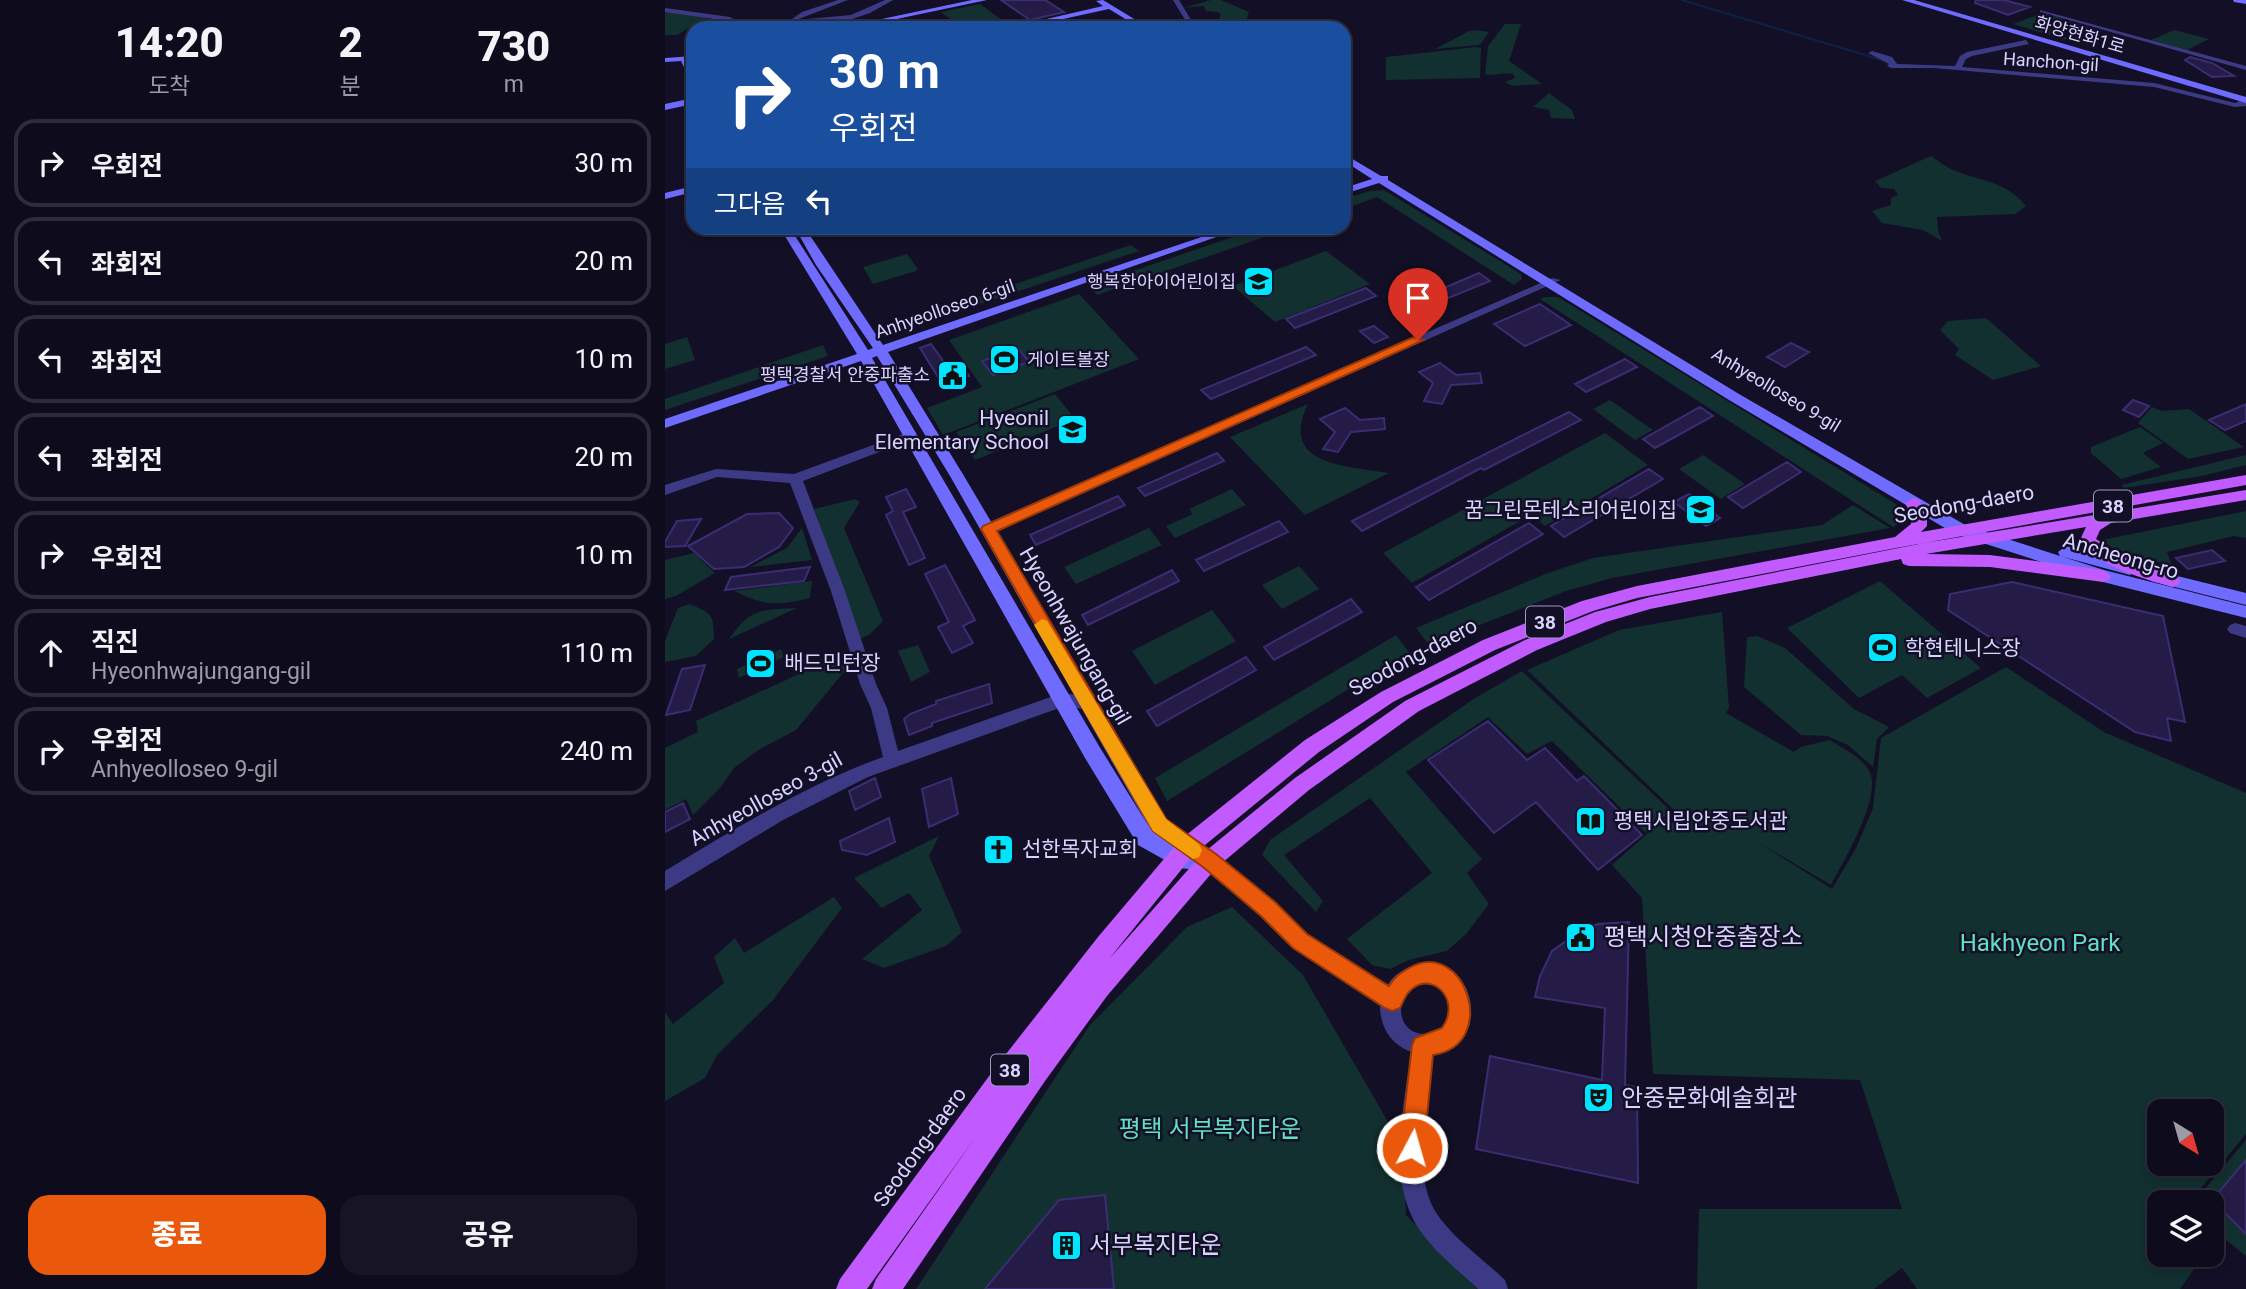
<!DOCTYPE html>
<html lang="ko">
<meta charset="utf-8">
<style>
body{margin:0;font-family:Roboto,"Noto Sans KR",sans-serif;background:#171425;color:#f1f3f6;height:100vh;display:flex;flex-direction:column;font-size:26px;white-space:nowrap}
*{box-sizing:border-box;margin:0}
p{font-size:23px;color:#9b9ba3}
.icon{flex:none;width:38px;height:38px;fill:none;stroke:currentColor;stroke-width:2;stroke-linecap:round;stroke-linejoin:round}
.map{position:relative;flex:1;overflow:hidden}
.sheet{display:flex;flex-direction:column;background:#0e0b1c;width:665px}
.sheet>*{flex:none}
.banner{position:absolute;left:21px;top:21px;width:665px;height:214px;border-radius:21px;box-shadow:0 4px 10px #0003,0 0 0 2px #2e2b3b;background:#1a4fa0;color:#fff;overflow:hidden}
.needle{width:46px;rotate:143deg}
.controls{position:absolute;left:1482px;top:1099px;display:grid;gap:14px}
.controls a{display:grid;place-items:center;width:77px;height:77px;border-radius:14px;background:#0e0b1c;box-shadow:0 4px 10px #0003,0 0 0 2px #2e2b3b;font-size:35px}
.pin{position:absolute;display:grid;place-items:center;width:60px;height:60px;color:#fff;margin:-72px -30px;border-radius:50% 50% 50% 0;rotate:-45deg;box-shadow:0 0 7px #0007}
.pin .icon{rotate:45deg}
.me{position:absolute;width:77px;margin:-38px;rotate:6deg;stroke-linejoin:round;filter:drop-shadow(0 0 5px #0008)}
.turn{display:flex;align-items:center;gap:24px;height:147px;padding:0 28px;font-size:32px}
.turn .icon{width:91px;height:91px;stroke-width:2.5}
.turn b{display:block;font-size:49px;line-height:60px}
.then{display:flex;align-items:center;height:66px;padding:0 28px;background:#0003;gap:14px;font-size:26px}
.eta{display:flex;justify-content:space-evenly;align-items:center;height:119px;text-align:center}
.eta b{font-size:42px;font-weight:800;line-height:49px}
.button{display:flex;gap:14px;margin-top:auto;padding:14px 28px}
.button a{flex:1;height:80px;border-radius:21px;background:#ea580c;color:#fff;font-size:28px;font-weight:800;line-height:80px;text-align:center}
.button a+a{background:#171425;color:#f1f3f6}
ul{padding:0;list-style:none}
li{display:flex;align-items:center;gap:21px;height:88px;margin:0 14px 10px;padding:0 14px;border:4px solid #2e2b3b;border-radius:21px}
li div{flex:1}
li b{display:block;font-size:26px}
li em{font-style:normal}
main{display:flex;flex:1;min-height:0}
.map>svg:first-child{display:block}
.green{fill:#12302f;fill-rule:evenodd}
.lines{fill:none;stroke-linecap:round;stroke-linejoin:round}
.stream{stroke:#0c2248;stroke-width:2}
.building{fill:#241b47;stroke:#3b2d73;stroke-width:2}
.street{fill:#3d3a85;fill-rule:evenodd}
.secondary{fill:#6f6bff;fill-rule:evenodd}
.primary{fill:#c25bff;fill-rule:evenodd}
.route{fill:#ea580c;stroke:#983908;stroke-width:2}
.slow{fill:#f59e0b}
.labels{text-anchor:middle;stroke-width:5;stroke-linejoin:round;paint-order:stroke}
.far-street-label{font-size:18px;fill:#d9d4ff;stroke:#130f26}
.far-poi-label{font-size:18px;fill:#d9d4ff;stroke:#130f26;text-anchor:end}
.shield{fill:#130f26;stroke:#9e99be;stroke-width:2}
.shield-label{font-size:19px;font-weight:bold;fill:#d9d4ff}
.poi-label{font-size:21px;fill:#d9d4ff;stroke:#130f26;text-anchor:start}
.street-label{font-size:21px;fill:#d9d4ff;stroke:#130f26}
.near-poi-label{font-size:24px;fill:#d9d4ff;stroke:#130f26;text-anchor:start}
.near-park-label{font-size:24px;fill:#5fe0c0;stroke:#130f26}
</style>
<main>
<section class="sheet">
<div class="eta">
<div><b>14:20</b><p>도착</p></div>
<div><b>2</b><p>분</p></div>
<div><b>730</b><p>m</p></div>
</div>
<ul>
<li><svg class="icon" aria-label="right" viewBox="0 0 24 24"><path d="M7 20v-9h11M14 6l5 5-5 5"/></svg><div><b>우회전</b></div><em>30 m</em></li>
<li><svg class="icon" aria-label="left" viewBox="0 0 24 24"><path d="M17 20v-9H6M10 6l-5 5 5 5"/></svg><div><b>좌회전</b></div><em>20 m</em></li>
<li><svg class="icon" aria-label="left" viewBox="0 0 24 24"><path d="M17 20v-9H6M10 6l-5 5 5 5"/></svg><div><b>좌회전</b></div><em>10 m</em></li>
<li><svg class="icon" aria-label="left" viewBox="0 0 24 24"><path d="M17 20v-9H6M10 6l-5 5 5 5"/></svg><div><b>좌회전</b></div><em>20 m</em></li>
<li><svg class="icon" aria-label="right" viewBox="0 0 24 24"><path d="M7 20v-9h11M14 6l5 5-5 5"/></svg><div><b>우회전</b></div><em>10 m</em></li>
<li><svg class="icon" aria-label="ahead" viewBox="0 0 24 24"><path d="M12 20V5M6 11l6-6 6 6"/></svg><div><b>직진</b><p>Hyeonhwajungang-gil</p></div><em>110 m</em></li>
<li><svg class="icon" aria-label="right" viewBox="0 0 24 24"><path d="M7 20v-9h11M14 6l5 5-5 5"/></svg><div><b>우회전</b><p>Anhyeolloseo 9-gil</p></div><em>240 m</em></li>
</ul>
<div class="button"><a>종료</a><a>공유</a></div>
</section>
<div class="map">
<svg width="1581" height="1289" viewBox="0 0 1581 1289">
<rect width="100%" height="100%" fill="#130f26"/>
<path class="green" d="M546,0H556L584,12L580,26L540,28L542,23H551L556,15L553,12L541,11L539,6L518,8Z
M315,4L337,20L297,28L276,12Z
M0,11L44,17L12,35H0Z
M1378,13L1399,19L1383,23L1382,26L1404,39L1402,40L1348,24Z
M840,24H856L844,61L877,84L847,86L840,82L850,78L848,74C837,72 827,77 820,74L823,46Z
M811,30L824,32L815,45L770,49L804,31Z
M1509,30L1544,39L1522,50L1486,40Z
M811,47L816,48L815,78L721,80V57Z
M884,93L907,110L910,119L886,118L884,110L868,107Z
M1266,156C1274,161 1282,168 1291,171C1318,182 1341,181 1361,206L1350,214L1272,217L1273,231L1277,241L1258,230L1217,223L1207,211L1226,205V198L1233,195L1229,189L1216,188L1210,181Z
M719,190L856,274L857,279L849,285L712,197L679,209V199L705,191Z
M594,228H625L432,295L424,286Z
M466,245L474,251L240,329L216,334L213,330Z
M661,251L705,284L610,322L568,286Z
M242,254L253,269L251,271L208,284L198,267Z
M414,294L474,359L278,435L262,408L317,387L284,340Z
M880,297H893L1239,509L1241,519L1228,527L875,299Z
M1321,318L1376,366L1328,380L1290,355L1294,349L1275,330L1283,321Z
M22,337L30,360L0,369V344Z
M158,345L163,356L0,410V399Z
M390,394L410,419L310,460L291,432Z
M945,400L988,430L970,440L928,409Z
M643,404C613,466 682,466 724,473L640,515L565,437Z
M1487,407L1497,411L1524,409L1579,447L1523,459L1473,423Z
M1475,427L1498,443L1478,453L1496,467L1456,479L1426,453V447Z
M940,433L983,465L880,526L866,515L747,583L718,553Z
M1038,455L1080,484L1056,499L1014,469Z
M1581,455V465L1537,476L1459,488L1456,485Z
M567,489L581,505L510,538L501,526L528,514L524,509Z
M190,499L195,502L179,528L218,621L204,635L195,639L149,509Z
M1188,505L1225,528L947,578L901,591L764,645L751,628L883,573L928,558L1157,525Z
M1581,511V538L1569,536L1502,552L1507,566L1450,550L1437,540Z
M137,528L147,560L85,567L122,548Z
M484,528L497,545L411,584L399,567Z
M29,553L50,573L11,596L0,599V560Z
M634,566L654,589L617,609L597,585Z
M147,581L145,598C112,606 100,606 69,591Z
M1215,581L1316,668L1262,698L1237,675L1194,698L1122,628Z
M24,604C47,613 49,614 49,639L31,656L0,662V641L13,608Z
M132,608L64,639C86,608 95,610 132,608Z
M547,610L571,641L490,685L467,651Z
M1057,612L1064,708L1061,713L1129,752L1136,747L1164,740C1176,747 1195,756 1203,769C1220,793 1178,862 1166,885L1094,843L1167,889L1191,848L1208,808L1216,738L1341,667L1439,732L1581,793V1134L1524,1202H1494V1255H1539L1515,1289H1252L1237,1268L1209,1289H1032L1034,1209H1237L1195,1080L988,1074L977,898L947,865L1009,810L862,670L954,630ZM1547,1111V1164H1494V1111Z
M731,635L746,655L708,674L502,801L490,778Z
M1092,636L1120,648L1189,709L1224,727L1212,739L1208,767L1183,745L1162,736L1136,735L1079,687L1082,637Z
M253,645L265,672L246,682L233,651Z
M116,649L119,657L74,678L72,669Z
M178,654L183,667L131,730L95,749L69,768L56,787L28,815L21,799L0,810V748L33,732L31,721Z
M857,671L1006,811L981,833L887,741L862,754L823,717L741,772L817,859L802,873L824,904L801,934L782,951L744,960L725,969L707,965L682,939L767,873L705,798L619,855L658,901L651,912L597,855L605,840L810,698Z
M274,836L264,856L297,932L281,946L219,968L197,959L257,910L244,893L217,908L189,878Z
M169,897L177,908L108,1000L52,1055L40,1078L0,1101V1012L8,1024L59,983L49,957L70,938L79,953Z
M567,907L638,975L737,1146L741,1215L812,1289H251L425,1025L522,927Z
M1581,1140V1256L1547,1229V1202H1529Z"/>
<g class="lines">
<path class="stream" d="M1017,0L1220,61"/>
</g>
<path class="building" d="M336,0H380L399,12L365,20Z
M1311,0H1339L1365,7L1343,15L1310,3Z
M1400,22L1422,28L1437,38L1416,39L1394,24Z
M1525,57L1547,63L1569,76L1547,77L1520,60Z
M814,273L825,281L769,304L758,297Z
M701,288L711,296L630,328L621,319Z
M875,304L906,325L860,346L829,324Z
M709,326L723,337L709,343L695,331Z
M1126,343L1144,352L1120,367L1102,357Z
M266,344L284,369L297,365L304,376L278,385L255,348Z
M641,347L651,355L546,399L536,390Z
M353,348L364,362L328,375L317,361Z
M960,359L972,367L921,392L910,384Z
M775,363L791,375L815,373L817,383L786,385L777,404L759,401L768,383L754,372Z
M1468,400L1484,406L1474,417L1458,410Z
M1581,404V421L1560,430L1544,420Z
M1035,407L1048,416L990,448L978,439Z
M680,408L695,420L719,418L720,429L686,432L673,452L658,449L670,432L655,419Z
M904,412L916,420L819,470L816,468L697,531L687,521Z
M552,453L559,461L480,496L473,488Z
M1122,462L1136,472L1078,508L1063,497Z
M984,469L998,479L899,537L886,526Z
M241,489L251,507L238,512L260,558L244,565L221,515L228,511L221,497Z
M1024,494L1055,518L1041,526L1009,502Z
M453,496L460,505L371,545L365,535Z
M114,513L128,528L114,547L79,567L49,569L23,546L82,514Z
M36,519L20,546L0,547V542L12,521Z
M614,521L623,532L539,571L531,560Z
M864,523L878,534L764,600L751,587Z
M1547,550L1560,561L1523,569L1511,558Z
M280,565L310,620L298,626L308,643L287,653L273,627L284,622L260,574Z
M145,567L139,581L60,590L66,577Z
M507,570L514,581L423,625L417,615Z
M1347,582L1498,616L1520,722L1502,718L1506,741L1470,732L1283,610L1285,594Z
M686,599L697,612L609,660L599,647Z
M581,657L591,670L492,726L482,711Z
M40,665L25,710L1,715L17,669Z
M324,684L327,703L267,723V726L244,735L239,719L245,714L271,704V701Z
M823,721L862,760L880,748L912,781L919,776L977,835L933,870L871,802L829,833L763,760Z
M210,778L216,797L190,810L184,791Z
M286,778L293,814L264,827L257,789Z
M18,803L25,819L0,832V812Z
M224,818L230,842L202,855L177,850L175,841Z
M964,922L960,1085L972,1087L973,1183L811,1149L825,1056L937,1080L940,1008L870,997L875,976L887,951L917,930L933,924Z
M1581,1160V1234L1547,1200Z
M440,1195L449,1289H320L394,1200Z"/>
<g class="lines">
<path class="street" d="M173,0H183L131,20L186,15L220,0H228L205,13L187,19L95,28L74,27L63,21L0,12V8L65,17L76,23L94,24L124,21L137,12Z
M508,0H514L531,28H525Z
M1375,10L1581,66V70L1375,12Z
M1361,40L1364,44L1307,56L1301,59L1297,67L1489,83L1570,103L1581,98V106L1570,107L1489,87L1269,68H1226L1222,66L1224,64L1203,53L1207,51L1227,57L1232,64L1290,66L1295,56L1302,52Z
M887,278L896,280L328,533L323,534L316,529L318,525Z
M246,431L251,432V438L138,481L180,591L211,684L222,708L233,751L397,693L427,697L429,702L427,707L421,709L397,707L203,777L118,820L0,891V871C70,829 140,785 218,757L206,708L195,684L166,591L125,483L52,477L0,495V485L51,469L129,474Z
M1570,623L1581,626V638L1565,633L1562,629L1565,625Z
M544,852L610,902L642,934L722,986C728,976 736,970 747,966C803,945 836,1036 768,1055C763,1099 746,1171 770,1211C787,1238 817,1258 840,1280L843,1289H813C794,1271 771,1253 756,1232C720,1181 739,1109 746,1052C726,1044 715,1028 715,1005L628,948L596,916L537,867L535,861L537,855ZM761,984C795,987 793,1037 758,1034C726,1031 731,986 761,984Z"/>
<path class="secondary" d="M307,0H322L189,28H174Z
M438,0L484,28H475L444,9L357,28H342L438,6L431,1Z
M1237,0H1249L1581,97V103Z
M1568,0H1581V4L1569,2Z
M28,56V60L24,61L28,69V81L24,78L16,61L0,62V58Z
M28,98V104L0,110V104Z
M679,154L716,176H723V180L1074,394L1302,526L1439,570L1581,606V618L1438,582L1290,534L1064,400L714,183L679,194V188L707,179L679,161Z
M28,186V192L0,199V193Z
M115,228H125L203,350L208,348L151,265L130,228H140L218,345L563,228H577L223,352L299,476L502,819L539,846L541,851L551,854L554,861L551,868L544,871L514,868L473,845L420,758L196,361L0,428V419L192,354ZM212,356L285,476L484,827L434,746L207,358Z
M1401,546L1471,565L1473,569L1465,575L1395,556L1393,552Z
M1492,571L1581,593V605L1486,581L1484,577Z"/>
<path class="primary" d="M1581,475V485L1231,548L972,598L928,611L830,650L728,702L654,752L529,854L444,959L537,854L630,778L740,701L860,640L930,612L985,597L1259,543L1581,490V500L1446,523L1435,530L1431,539L1455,555L1513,577L1515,581L1513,585L1507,587C1478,578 1432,567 1415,540L1421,527L1261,554L1325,555L1438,570L1446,576L1444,580L1438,582L1325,567L1244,566L1238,564L1236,559L985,609L941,622L872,650L754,711L644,790L551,868L442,996L380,1081L238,1289H207L211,1279L312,1135L202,1289H171L175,1279L330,1068L433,937L515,840L640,740L716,692L818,640L917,601L972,586L1230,537L1246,524V514L1240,503L1248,498L1253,499L1262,514V526L1256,532Z"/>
</g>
<path class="route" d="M749,337L759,340L332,531L501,819L551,854L610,902L642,934L724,986C729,977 734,974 744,968C800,936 836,1045 768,1055L759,1148L755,1156L747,1160L739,1156L735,1148L747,1045L750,1038L777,1028C798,999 764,967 743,993C740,997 737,1004 735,1008L727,1011L720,1008L628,948L596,916L538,867L488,831L316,529L318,526Z"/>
<path class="slow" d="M377,619L382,621L501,819L534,844L537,850L534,857L528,859L488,831L369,625Z"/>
<defs>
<symbol id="school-square" viewBox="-11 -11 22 22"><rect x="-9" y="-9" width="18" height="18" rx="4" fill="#00e5ff" stroke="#130f26"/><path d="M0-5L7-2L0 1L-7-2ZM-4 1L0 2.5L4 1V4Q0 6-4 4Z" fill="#111"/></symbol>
<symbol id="stadium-square" viewBox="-11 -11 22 22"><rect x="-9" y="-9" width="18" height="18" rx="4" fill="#00e5ff" stroke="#130f26"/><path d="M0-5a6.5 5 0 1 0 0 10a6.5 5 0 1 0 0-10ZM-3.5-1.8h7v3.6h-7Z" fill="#111"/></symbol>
<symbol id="civic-square" viewBox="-11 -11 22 22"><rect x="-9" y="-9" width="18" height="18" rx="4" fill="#00e5ff" stroke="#130f26"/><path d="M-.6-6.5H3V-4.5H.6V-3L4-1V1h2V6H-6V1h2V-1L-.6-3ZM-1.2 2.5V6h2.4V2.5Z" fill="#111"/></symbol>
<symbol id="library-square" viewBox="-11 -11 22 22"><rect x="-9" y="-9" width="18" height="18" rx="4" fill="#00e5ff" stroke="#130f26"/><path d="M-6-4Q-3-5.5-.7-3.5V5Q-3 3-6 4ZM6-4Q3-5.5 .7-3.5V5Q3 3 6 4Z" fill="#111"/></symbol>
<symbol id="church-square" viewBox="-11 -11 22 22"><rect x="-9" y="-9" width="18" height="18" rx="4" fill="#00e5ff" stroke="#130f26"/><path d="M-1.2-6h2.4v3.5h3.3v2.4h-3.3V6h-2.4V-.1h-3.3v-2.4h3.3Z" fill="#111"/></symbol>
<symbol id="theatre-square" viewBox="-11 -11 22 22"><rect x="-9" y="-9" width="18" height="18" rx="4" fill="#00e5ff" stroke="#130f26"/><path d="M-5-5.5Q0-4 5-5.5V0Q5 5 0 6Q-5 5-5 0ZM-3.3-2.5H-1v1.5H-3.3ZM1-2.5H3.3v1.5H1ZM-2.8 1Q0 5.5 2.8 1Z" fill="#111"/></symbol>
<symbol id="building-square" viewBox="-11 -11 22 22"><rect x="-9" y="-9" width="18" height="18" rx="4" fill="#00e5ff" stroke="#130f26"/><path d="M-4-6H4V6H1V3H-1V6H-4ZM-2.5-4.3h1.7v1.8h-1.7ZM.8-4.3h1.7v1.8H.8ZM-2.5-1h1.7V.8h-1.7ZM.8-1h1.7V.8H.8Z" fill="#111"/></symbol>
</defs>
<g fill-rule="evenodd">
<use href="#school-square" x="576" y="264" width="35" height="35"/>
<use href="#stadium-square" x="322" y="342" width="35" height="35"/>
<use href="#civic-square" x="270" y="358" width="35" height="35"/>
<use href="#school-square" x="390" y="412" width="35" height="35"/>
<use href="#school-square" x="1018" y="492" width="35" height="35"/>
<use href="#stadium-square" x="1200" y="630" width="35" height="35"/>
<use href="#stadium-square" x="78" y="646" width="35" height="35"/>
<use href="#library-square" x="908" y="804" width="35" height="35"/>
<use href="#church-square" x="316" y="832" width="35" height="35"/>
<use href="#civic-square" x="898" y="920" width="35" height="35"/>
<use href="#theatre-square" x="916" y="1080" width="35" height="35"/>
<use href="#building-square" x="384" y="1228" width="35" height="35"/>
</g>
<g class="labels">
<g class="far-street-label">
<text transform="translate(1415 35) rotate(16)" y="6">화양현화1로</text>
<text transform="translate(1386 62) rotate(4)" y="6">Hanchon-gil</text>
<text transform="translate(280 309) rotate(-19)" y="6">Anhyeolloseo 6-gil</text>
<text transform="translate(1111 390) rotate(31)" y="6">Anhyeolloseo 9-gil</text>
</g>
<g class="far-poi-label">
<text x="571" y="288">행복한아이어린이집</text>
<text x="362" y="366" text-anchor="start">게이트볼장</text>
<text x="265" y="381">평택경찰서 안중파출소</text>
</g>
<g class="shield">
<rect x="1429" y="490.5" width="38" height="31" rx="5"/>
<rect x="861" y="606.5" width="38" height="31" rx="5"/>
<rect x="326" y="1054.5" width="38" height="31" rx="5"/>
</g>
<g class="shield-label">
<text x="1448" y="513">38</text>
<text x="880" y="629">38</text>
<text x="345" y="1077">38</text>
</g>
<g class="poi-label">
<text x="384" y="425" text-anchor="end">Hyeonil<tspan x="384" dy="24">Elementary School</tspan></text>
<text x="1012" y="517" text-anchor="end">꿈그린몬테소리어린이집</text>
<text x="1240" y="655">학현테니스장</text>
<text x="119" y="670">배드민턴장</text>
<text x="949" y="828">평택시립안중도서관</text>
<text x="357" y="856">선한목자교회</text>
</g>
<g class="street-label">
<text transform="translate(1299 504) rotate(-10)" y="7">Seodong-daero</text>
<text transform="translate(1456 556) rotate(16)" y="7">Ancheong-ro</text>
<text transform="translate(410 636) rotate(60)" y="7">Hyeonhwajungang-gil</text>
<text transform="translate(748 657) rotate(-28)" y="7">Seodong-daero</text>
<text transform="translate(101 799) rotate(-29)" y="7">Anhyeolloseo 3-gil</text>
<text transform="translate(255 1147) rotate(-54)" y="7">Seodong-daero</text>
</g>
<g class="near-poi-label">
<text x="939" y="945">평택시청안중출장소</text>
<text x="956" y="1106">안중문화예술회관</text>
<text x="424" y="1253">서부복지타운</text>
</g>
<g class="near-park-label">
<text x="1375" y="951">Hakhyeon Park</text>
<text x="545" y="1137">평택 서부복지타운</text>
</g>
</g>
</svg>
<div class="controls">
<a><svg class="needle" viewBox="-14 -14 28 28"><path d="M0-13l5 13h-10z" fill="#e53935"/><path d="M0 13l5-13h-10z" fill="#9b9ba3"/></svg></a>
<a><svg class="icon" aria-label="layers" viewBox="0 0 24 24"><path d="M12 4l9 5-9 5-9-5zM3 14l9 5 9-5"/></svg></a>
</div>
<div class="pin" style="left:753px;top:340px;background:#d93025"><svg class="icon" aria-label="arrive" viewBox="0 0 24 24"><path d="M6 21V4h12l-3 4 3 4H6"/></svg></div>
<svg class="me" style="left:747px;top:1148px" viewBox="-20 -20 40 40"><circle r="17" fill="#ea580c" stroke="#fff" stroke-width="3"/><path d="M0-11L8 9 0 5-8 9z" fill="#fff"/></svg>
<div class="banner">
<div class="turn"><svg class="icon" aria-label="right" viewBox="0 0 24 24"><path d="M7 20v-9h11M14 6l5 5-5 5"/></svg><div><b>30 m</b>우회전</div></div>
<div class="then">그다음<svg class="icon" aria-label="left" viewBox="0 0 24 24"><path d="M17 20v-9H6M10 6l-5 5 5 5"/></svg></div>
</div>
</div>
</main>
